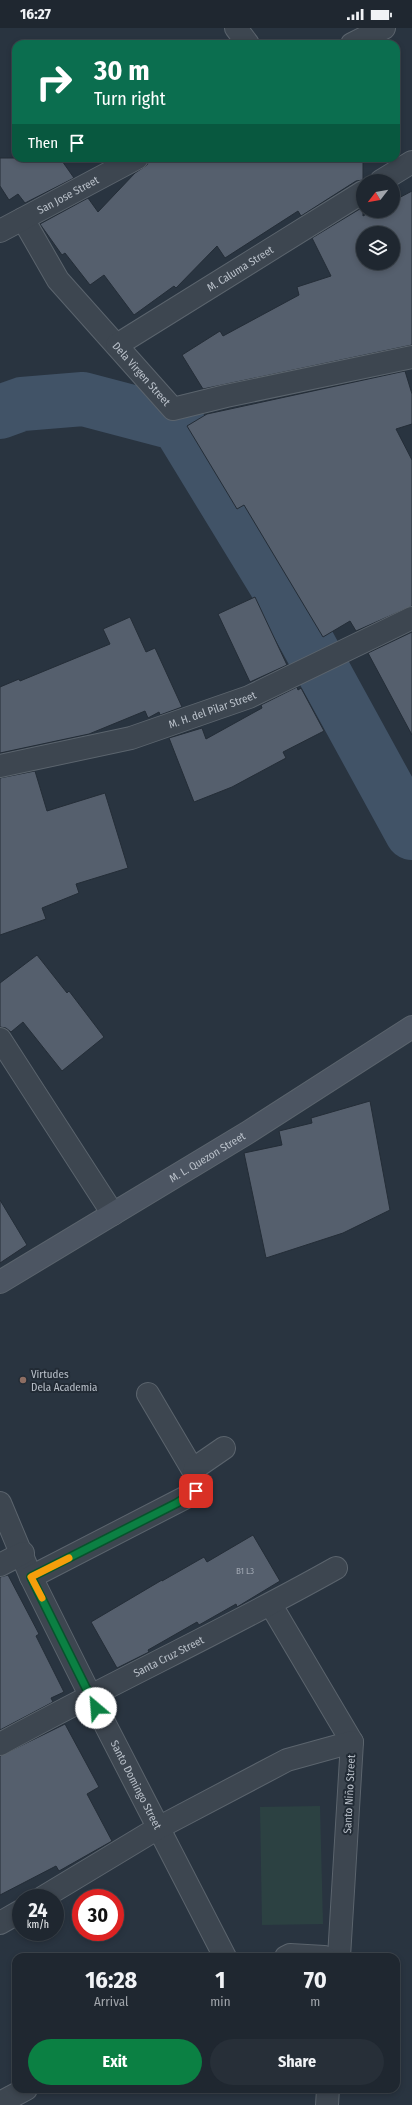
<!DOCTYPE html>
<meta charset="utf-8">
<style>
body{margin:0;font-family:"Fira Sans Condensed",sans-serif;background:#272f38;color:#f1f3f6;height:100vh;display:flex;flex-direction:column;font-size:15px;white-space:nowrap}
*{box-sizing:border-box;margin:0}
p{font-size:13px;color:#a1a5ab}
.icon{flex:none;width:22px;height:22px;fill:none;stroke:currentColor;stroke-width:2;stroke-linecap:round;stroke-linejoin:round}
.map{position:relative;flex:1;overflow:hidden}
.side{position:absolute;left:12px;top:1925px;width:388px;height:140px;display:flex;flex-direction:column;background:#1f2730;border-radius:12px;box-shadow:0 2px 6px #0003,0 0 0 1px #3c444c}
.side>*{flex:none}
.guide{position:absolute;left:12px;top:12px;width:388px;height:122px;border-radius:12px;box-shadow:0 2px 6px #0003,0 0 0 1px #3c444c;background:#0b6e4f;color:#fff;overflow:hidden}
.needle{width:26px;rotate:239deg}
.tools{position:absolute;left:356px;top:146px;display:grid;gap:8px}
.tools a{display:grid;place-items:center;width:44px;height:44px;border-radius:50%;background:#1f2730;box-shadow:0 2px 6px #0003,0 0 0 1px #3c444c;font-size:20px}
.speed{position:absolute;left:12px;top:1861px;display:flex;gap:8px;font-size:20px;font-weight:700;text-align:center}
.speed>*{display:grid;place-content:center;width:52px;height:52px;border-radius:50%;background:#1f2730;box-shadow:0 2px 6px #0003,0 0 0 1px #3c444c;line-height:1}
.speed small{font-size:10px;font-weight:400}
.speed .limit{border:6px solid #d22;background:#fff;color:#111}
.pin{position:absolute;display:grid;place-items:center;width:34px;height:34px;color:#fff;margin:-17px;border-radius:8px;box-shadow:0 2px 6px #0006}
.me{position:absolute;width:44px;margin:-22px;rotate:333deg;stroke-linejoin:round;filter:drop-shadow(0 0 3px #0008)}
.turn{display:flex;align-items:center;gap:14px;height:84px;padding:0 16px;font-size:18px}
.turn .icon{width:52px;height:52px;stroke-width:2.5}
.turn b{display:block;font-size:28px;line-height:34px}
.then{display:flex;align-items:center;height:38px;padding:0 16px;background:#0003;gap:8px;font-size:15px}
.eta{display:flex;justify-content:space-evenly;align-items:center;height:68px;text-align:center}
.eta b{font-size:24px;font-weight:700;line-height:28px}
.action{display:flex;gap:8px;margin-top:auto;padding:8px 16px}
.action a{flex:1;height:46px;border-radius:24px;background:#0b8043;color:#fff;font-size:16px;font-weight:700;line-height:46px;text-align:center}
.action a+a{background:#272f38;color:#f1f3f6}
.status{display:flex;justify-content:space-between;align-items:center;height:28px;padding:0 20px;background:#1f2730;direction:ltr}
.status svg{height:11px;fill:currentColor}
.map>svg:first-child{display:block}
.green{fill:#2c4142}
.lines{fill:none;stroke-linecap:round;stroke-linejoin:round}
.river{stroke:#415367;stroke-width:54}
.building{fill:#555f6d;stroke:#242d37;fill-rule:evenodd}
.street-casing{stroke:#5b646d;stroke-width:24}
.secondary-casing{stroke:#5b646d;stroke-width:24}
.street{stroke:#3d4650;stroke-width:22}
.secondary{stroke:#4c5562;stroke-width:22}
.route-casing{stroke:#07532c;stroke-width:10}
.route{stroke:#0b8043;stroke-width:7}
.slow{stroke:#f59e0b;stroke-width:7}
.education-dot{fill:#8d6e63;stroke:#222b35;stroke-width:1.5}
.labels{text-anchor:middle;stroke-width:4;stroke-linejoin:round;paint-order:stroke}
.number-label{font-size:9px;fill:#a1a8b3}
.street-label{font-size:11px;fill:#bac1ca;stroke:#222b35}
.poi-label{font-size:11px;fill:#bac1ca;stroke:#222b35;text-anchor:start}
</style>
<div class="status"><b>16:27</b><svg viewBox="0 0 49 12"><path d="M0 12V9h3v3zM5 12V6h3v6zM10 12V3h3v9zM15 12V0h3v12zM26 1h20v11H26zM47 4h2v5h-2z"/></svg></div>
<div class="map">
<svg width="412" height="2077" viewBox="0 0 412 2077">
<rect width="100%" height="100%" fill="#293440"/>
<path class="green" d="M320,1778L323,1896L262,1897L260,1779Z"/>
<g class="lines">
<path class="river" d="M0,384L22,376L83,371L178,396L275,555L412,805"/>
</g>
<path class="building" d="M0,130H60L74,150L25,175L18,166L9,172L0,158Z
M150,130H363V152L356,153L301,188L298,183L225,230L217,218L176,260L174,258L134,287L104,247L90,257L65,225L62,227L40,196L88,170L98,184L135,145L147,137Z
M412,163V317L203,361L182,327L220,303L223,308L299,267L297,259L331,248L312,210L363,179V188L372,183H393V173ZM363,205H393V235H363Z
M405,343L412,366V396L396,401L412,432V578L356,603L350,593L323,609L244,477L237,481L187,398L207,386Z
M255,569L287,637L250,654L218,586Z
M130,589L146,624L155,620L182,679L160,687L159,684L148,690L145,683L89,706L0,725V659L19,651L20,653L110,616L103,601Z
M412,604V707L368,625Z
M297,659L298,662L301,660L324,703L283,724L286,730L232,759L194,774L169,710L202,700L206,711L262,680L261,677Z
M35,743L47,783L105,765L128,840L76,856L79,865L42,880L46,891L0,907V750Z
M37,927L67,965L69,963L104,1009L62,1043L23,994L11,1004L6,1000L0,999V955Z
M370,1073L390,1182L343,1205L266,1230L244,1125L282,1117L279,1103L312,1095L311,1090Z
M0,1172L27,1217L0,1235Z
M253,1507L280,1553L237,1579L236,1576L199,1597L197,1594L148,1622L149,1624L117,1640L91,1594L162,1552V1553L204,1529L207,1534Z
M8,1547L39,1606L36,1608L64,1664L51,1670L53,1674L0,1702V1549Z
M65,1696L99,1759L87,1766L112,1813L59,1843L56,1838L0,1867V1728Z"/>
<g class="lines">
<defs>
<g id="street">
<path d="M236,0L248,16"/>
<path d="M352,16L384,0"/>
<path d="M381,153L412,134"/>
<path id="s1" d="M23,191L58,252L173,381L226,368L412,329"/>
<path id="s2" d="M0,203L137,130"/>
<path id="s3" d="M117,317L363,164"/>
<path id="s4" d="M0,738L131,710L249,669L412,590"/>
<path d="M0,1011L113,1186"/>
<path d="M148,1366L194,1444"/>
<path id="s5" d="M0,1475L31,1549L90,1667L225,1929"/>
<path d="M0,1537L23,1525"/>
<path d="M31,1549L194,1465C198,1458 193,1449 195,1440L224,1420"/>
<path d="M271,1577L352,1714L339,1929"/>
<path id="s6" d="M0,1716C111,1655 226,1602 336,1540"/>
<path d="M42,1870L158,1800L287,1732L352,1714"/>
<path d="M0,1895L21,1883"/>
<path d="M286,1929L290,1927L324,1929"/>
<path d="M0,2075L26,2061"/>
<path d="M327,2077L328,2061"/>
</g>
<g id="secondary">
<path id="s7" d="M0,1254L247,1105L412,999"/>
</g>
</defs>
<use href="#street" class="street-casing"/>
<use href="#secondary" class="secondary-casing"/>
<use href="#street" class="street"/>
<use href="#secondary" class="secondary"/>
</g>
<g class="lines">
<defs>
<path id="route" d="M96,1680L31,1549L177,1475L196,1463"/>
</defs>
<use href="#route" class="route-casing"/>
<use href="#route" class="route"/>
<path class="slow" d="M42,1570L31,1549L69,1530"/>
</g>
<circle class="education-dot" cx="23" cy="1352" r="4"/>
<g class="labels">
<g class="number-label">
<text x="245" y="1546">B1 L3</text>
</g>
<g class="street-label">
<text dy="4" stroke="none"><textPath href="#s2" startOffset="77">San Jose Street</textPath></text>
<text dy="4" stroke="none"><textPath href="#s3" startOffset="145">M. Caluma Street</textPath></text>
<text dy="4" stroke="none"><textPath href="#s1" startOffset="196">Dela Virgen Street</textPath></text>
<text dy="4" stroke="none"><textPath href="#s4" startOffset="220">M. H. del Pilar Street</textPath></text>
<text dy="4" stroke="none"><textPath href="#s7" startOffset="242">M. L. Quezon Street</textPath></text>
<text dy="4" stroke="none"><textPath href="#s6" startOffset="190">Santa Cruz Street</textPath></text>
<text dy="4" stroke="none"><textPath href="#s5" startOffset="313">Santo Domingo Street</textPath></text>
<text transform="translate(349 1766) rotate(-87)" y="4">Santo Niño Street</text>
</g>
<g class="poi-label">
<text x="31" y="1350">Virtudes<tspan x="31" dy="13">Dela Academia</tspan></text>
</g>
</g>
</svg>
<div class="tools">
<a><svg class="needle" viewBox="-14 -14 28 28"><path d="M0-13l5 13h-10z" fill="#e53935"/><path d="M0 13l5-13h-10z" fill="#a1a5ab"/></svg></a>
<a><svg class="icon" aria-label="layers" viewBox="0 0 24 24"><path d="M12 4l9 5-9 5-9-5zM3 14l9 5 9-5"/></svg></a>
</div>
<div class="speed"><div>24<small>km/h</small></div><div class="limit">30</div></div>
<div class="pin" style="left:196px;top:1463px;background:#d93025"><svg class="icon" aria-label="arrive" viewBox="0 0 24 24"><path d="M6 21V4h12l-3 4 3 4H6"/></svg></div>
<svg class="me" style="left:96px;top:1680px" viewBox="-20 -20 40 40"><circle r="19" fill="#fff"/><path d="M0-13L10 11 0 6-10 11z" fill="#0b8043"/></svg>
<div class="guide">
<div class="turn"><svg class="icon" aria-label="right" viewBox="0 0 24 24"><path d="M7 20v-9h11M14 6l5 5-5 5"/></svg><div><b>30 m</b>Turn right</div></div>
<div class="then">Then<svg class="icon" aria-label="arrive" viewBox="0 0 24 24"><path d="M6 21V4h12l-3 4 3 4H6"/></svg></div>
</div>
<section class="side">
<div class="eta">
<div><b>16:28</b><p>Arrival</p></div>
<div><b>1</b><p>min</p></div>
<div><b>70</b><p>m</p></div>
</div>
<div class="action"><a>Exit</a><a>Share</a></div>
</section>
</div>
